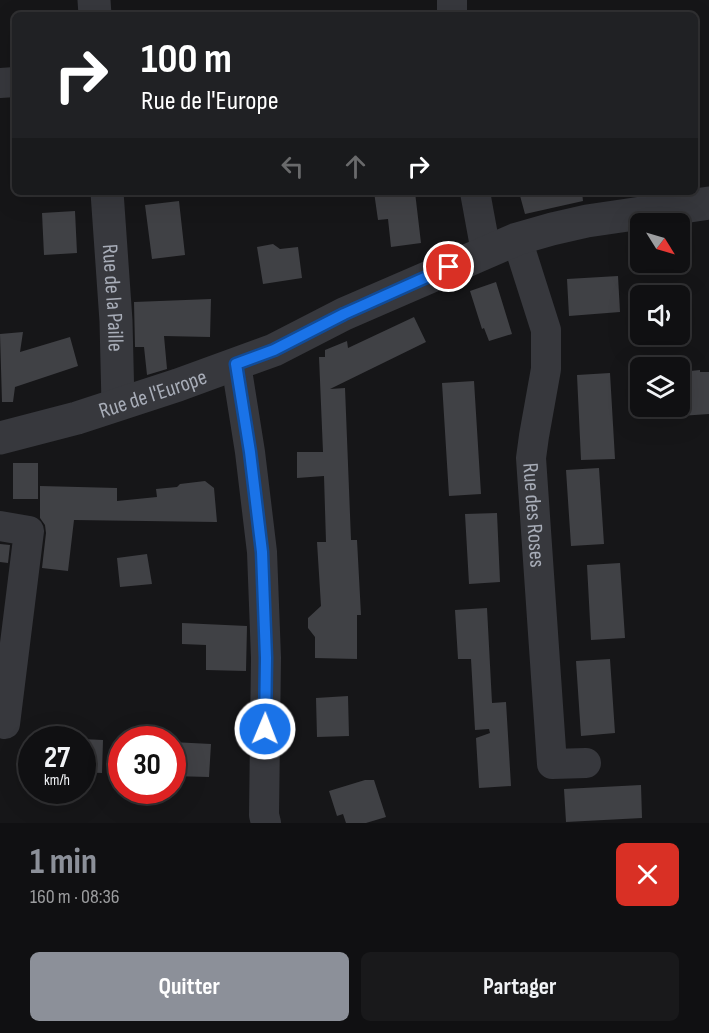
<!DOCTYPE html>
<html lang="fr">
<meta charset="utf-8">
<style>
body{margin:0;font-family:"Sofia Sans Condensed",sans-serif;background:#19191b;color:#f1f3f6;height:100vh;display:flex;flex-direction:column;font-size:22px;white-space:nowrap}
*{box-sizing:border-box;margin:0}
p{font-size:20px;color:#9c9d9f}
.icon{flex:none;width:33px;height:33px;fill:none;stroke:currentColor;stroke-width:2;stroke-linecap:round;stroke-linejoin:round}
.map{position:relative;height:823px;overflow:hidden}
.sheet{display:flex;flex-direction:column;background:#101012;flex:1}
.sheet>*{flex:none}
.guide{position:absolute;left:12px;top:12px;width:686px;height:183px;border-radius:9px;box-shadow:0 6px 24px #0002,0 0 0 2px #303032;background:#202124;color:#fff;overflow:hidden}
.needle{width:39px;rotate:127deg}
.controls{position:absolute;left:630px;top:213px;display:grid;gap:12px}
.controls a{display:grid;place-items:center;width:60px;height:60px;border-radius:9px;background:#101012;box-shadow:0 6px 24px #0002,0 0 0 2px #303032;font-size:30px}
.speed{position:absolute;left:18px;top:726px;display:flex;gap:12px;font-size:30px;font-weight:700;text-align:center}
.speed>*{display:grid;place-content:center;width:78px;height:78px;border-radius:50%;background:#101012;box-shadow:0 6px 24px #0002,0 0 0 2px #303032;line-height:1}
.speed small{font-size:15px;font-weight:400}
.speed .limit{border:9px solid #d22;background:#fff;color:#111}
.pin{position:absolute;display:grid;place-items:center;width:51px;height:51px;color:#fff;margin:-26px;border:3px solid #fff;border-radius:50%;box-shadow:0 2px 6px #0007}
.me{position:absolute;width:66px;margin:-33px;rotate:1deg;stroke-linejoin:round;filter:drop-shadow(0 0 4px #0008)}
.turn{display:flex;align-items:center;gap:21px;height:126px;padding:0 30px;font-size:27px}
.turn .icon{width:78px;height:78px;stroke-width:2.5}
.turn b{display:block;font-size:42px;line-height:51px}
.lanes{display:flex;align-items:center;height:57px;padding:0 30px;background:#0003;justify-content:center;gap:30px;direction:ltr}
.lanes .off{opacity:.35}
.round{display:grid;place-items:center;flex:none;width:63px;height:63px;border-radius:9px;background:#19191b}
.headline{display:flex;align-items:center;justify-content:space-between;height:102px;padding:0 30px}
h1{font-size:36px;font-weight:700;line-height:45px;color:#8c9099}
.primary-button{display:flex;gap:12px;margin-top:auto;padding:12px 30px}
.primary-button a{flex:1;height:69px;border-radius:9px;background:#8c9099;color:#fff;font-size:24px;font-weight:700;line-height:69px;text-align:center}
.primary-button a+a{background:#19191b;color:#f1f3f6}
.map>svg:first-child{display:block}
.building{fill:#404145}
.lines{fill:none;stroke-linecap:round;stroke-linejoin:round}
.minor{stroke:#37383d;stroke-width:30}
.tertiary{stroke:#37383d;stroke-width:33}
.route-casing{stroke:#114b97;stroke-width:15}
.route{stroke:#1a73e8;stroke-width:10}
.labels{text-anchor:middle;stroke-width:5;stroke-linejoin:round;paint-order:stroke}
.street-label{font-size:22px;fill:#a8adb8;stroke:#111113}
</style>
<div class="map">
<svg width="709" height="823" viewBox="0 0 709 823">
<rect width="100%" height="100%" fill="#161618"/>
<path class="building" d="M374,192H415L421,243L391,247L388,219L378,220Z
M519,192H582L583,201L525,214Z
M179,201L185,255L152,259L145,205Z
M75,211L77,253L44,255L42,213Z
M273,244L280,249L298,247L302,278L263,284L257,247Z
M618,276L620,312L569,316L567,279Z
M496,282L512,334L489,341L484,328L482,329L470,291Z
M211,299L210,337L164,336L167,369L147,375L144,347H135L134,302Z
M414,317L426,342L330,389L345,388L351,540H357L361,615H357V659L315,658V637L308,628V618L321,606L317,542H326L324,476L297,478V452H323L319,357H325V350L347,341L348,348Z
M23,332L20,352L70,337L78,366L15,387L13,402H2L0,334Z
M700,370V372H709V414L680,416V372Z
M610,373L615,459L581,460L577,375Z
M474,381L481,494L449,496L442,383Z
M13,463H38V499H13Z
M599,468L604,544L571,546L566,470Z
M205,481L214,488L217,522L74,520L68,571L42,568L46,533L45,525L40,518V486L117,488V501L157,497L156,489L177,487L180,484Z
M497,513L500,582L469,584L465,514Z
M0,544L10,545L8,563L0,562Z
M147,554L152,584L120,587L117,558Z
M620,563L625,638L591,640L587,565Z
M487,608L492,703L506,702L511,786L479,788L476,738L490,733L489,729L475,730L471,659H458L455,610Z
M182,623L247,626L246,671L206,670V645L182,644Z
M610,659L615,733L581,736L576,661Z
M348,696L349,736L317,737L316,698Z
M82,739L103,740L102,773L82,772Z
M172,742L211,744L209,777L172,776Z
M365,780H374L386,817L366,823H346L343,814L337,816L329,791Z
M641,785L642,818L566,822L564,789Z"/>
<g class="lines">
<g class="minor">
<path d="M452,0V15"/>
<path d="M0,83L15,82"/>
<path d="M475,192L486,252"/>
<path id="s1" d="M517,239L546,330V369L534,436L531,458L552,764L586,763"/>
<path d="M236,364L250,452L262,552L266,658L264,815L266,823"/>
<path d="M0,526L29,531L5,724"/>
</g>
<g class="tertiary">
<path d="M94,0L95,15"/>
<path id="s2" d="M107,192L116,321L118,404"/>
<path id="s3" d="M0,438L77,418L178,385L274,350L344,314L517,239L552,229L587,221L709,203"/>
</g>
</g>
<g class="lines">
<defs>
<path id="route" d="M265,729L266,658L262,552L250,452L236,364L274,350L344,314L449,267"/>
</defs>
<use href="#route" class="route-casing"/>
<use href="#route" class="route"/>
</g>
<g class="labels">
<g class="street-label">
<text dy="8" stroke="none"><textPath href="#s2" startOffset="106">Rue de la Paille</textPath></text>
<text dy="8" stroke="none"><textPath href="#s3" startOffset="159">Rue de l'Europe</textPath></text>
<text dy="8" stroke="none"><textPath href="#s1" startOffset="282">Rue des Roses</textPath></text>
</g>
</g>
</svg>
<div class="controls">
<a><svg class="needle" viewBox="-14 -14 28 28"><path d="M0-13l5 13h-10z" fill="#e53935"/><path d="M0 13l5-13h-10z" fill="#9c9d9f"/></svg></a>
<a><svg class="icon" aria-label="sound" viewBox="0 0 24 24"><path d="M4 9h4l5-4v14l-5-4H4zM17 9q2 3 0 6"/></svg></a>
<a><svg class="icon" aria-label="layers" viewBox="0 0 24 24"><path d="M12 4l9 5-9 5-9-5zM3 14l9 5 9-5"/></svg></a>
</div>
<div class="speed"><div>27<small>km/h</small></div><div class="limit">30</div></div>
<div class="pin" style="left:449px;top:267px;background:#d93025"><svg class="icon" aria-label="arrive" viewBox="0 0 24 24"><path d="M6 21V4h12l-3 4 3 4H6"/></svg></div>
<svg class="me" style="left:265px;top:729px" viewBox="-20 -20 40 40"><circle r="17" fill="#1a73e8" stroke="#fff" stroke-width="3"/><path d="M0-11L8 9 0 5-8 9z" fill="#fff"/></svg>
<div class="guide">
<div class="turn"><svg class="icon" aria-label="right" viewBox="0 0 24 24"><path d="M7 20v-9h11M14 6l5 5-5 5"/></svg><div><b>100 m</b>Rue de l'Europe</div></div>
<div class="lanes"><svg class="icon off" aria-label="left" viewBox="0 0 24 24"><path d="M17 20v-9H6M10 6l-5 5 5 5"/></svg><svg class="icon off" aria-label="ahead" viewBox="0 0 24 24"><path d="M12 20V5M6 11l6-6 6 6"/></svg><svg class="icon" aria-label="right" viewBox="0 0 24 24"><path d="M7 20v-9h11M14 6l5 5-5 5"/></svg></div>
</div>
</div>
<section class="sheet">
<div class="headline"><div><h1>1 min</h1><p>160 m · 08:36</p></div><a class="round" style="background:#d93025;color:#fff"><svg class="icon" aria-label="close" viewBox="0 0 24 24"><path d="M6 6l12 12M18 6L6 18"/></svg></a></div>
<div class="primary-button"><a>Quitter</a><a>Partager</a></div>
</section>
